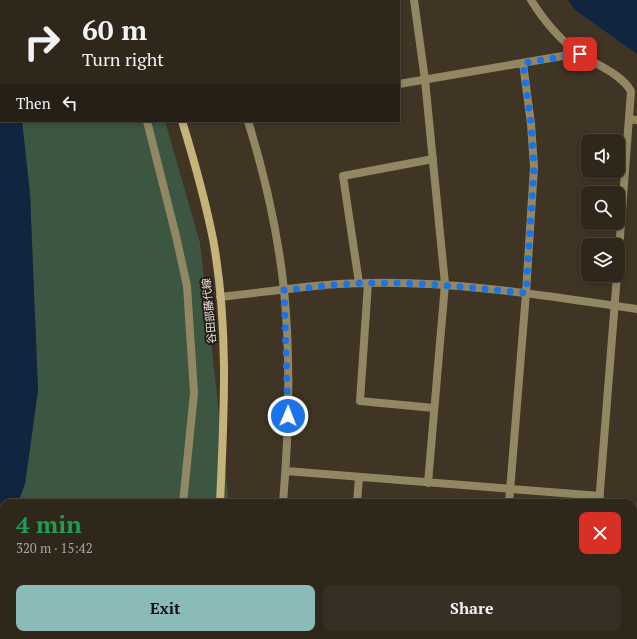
<!DOCTYPE html>
<meta charset="utf-8">
<style>
body{margin:0;font-family:"PT Serif","Noto Sans JP",serif;background:#382f24;color:#f1f3f6;height:100vh;display:flex;flex-direction:column;font-size:15px;white-space:nowrap}
*{box-sizing:border-box;margin:0}
p{font-size:13px;color:#a8a5a3}
.icon{flex:none;width:22px;height:22px;fill:none;stroke:currentColor;stroke-width:2;stroke-linecap:round;stroke-linejoin:round}
.map{position:relative;flex:1;overflow:hidden}
.details{position:absolute;left:0px;top:499px;width:637px;height:140px;display:flex;flex-direction:column;background:#30271b;border-radius:12px 12px 0 0;box-shadow:0 2px 6px #0003,0 0 0 1px #4b443a}
.details>*{flex:none}
.banner{position:absolute;left:0px;top:0px;width:400px;height:122px;box-shadow:0 2px 6px #0003,0 0 0 1px #4b443a;background:#30271b;color:#f1f3f6;overflow:hidden}
.tools{position:absolute;left:581px;top:134px;display:grid;gap:8px}
.tools a{display:grid;place-items:center;width:44px;height:44px;border-radius:8px;background:#30271b;box-shadow:0 2px 6px #0003,0 0 0 1px #4b443a;font-size:20px}
.pin{position:absolute;display:grid;place-items:center;width:34px;height:34px;color:#fff;margin:-17px;border-radius:8px;box-shadow:0 2px 6px #0006}
.me{position:absolute;width:44px;margin:-22px;rotate:1deg;stroke-linejoin:round;filter:drop-shadow(0 0 3px #0008)}
.turn{display:flex;align-items:center;gap:14px;height:84px;padding:0 16px;font-size:18px}
.turn .icon{width:52px;height:52px;stroke-width:2.5}
.turn b{display:block;font-size:28px;line-height:34px}
.then{display:flex;align-items:center;height:38px;padding:0 16px;background:#0003;gap:8px;font-size:15px}
.round{display:grid;place-items:center;flex:none;width:42px;height:42px;border-radius:8px;background:#382f24}
.summary{display:flex;align-items:center;justify-content:space-between;height:68px;padding:0 16px}
h1{font-size:24px;font-weight:600;line-height:30px;color:#1e9e55}
.button{display:flex;gap:8px;margin-top:auto;padding:8px 16px}
.button a{flex:1;height:46px;border-radius:8px;background:#8bbbb9;color:#111;font-size:16px;font-weight:600;line-height:46px;text-align:center}
.button a+a{background:#382f24;color:#f1f3f6}
.map>svg:first-child{display:block}
.green{fill:#3c5642}
.water{fill:#102640}
.lines{fill:none;stroke-linecap:round;stroke-linejoin:round}
.street{stroke:#918763;stroke-width:8}
.secondary{stroke:#c5b479;stroke-width:8}
.route{stroke:#1a73e8;stroke-width:7;stroke-dasharray:0 12.6}
.labels{text-anchor:middle;stroke-width:4;stroke-linejoin:round;paint-order:stroke}
.street-label{font-size:11px;fill:#ece4da;stroke:#221d15}
</style>
<div class="map">
<svg width="637" height="639" viewBox="0 0 637 639">
<rect width="100%" height="100%" fill="#403424"/>
<path class="green" d="M22,121H165L200,243L229,503H18L25,484L38,390L30,194Z
M4,547V635H244L245,639H0V560Z"/>
<path class="water" d="M568,0H637V54L575,10Z
M0,21L1,121H22L30,194L38,390L25,484L18,503H4V547L0,560Z"/>
<g class="lines">
<path class="street" d="M110,0V1
M211,0V1
M284,0V1
M414,0L425,80L445,284L428,483
M531,0C544,21 561,41 581,55C597,65 621,74 631,91L618,264
M353,1L357,0
M399,84L580,53
M629,119L637,120
M147,121L176,236L187,286L194,393L183,503
M248,121C265,176 278,233 284,290C291,361 289,432 283,503
M359,283L343,176L433,159
M368,283L360,401L434,408
M220,297C267,292 320,283 368,283C458,281 548,296 637,309
M286,471L600,496
M357,503L359,477
M509,503L526,293L534,167L531,124L523,63
M599,503L617,275
M510,635L565,639
M600,635V639
M171,639V635
M356,639V635"/>
<path class="secondary" d="M145,0V1
M182,121C194,160 205,199 213,239C229,326 224,415 220,503
M210,639V635"/>
</g>
<g class="lines">
<path class="route" d="M288,416L284,290C312,288 341,283 369,283C422,282 474,288 526,293L534,167L531,124L523,63L580,54"/>
</g>
<g class="labels">
<g class="street-label">
<text transform="translate(209 311) rotate(-95)" y="4">谷田部藤代線</text>
</g>
</g>
</svg>
<div class="tools">
<a><svg class="icon" aria-label="sound" viewBox="0 0 24 24"><path d="M4 9h4l5-4v14l-5-4H4zM17 9q2 3 0 6"/></svg></a>
<a><svg class="icon" aria-label="search" viewBox="0 0 24 24"><circle cx="10" cy="10" r="6"/><path d="M15 15l6 6"/></svg></a>
<a><svg class="icon" aria-label="layers" viewBox="0 0 24 24"><path d="M12 4l9 5-9 5-9-5zM3 14l9 5 9-5"/></svg></a>
</div>
<div class="pin" style="left:580px;top:54px;background:#d93025"><svg class="icon" aria-label="arrive" viewBox="0 0 24 24"><path d="M6 21V4h12l-3 4 3 4H6"/></svg></div>
<svg class="me" style="left:288px;top:416px" viewBox="-20 -20 40 40"><circle r="17" fill="#1a73e8" stroke="#fff" stroke-width="3"/><path d="M0-11L8 9 0 5-8 9z" fill="#fff"/></svg>
<div class="banner">
<div class="turn"><svg class="icon" aria-label="right" viewBox="0 0 24 24"><path d="M7 20v-9h11M14 6l5 5-5 5"/></svg><div><b>60 m</b>Turn right</div></div>
<div class="then">Then<svg class="icon" aria-label="left" viewBox="0 0 24 24"><path d="M17 20v-9H6M10 6l-5 5 5 5"/></svg></div>
</div>
<section class="details">
<div class="summary"><div><h1>4 min</h1><p>320 m · 15:42</p></div><a class="round" style="background:#d93025;color:#fff"><svg class="icon" aria-label="close" viewBox="0 0 24 24"><path d="M6 6l12 12M18 6L6 18"/></svg></a></div>
<div class="button"><a>Exit</a><a>Share</a></div>
</section>
</div>
